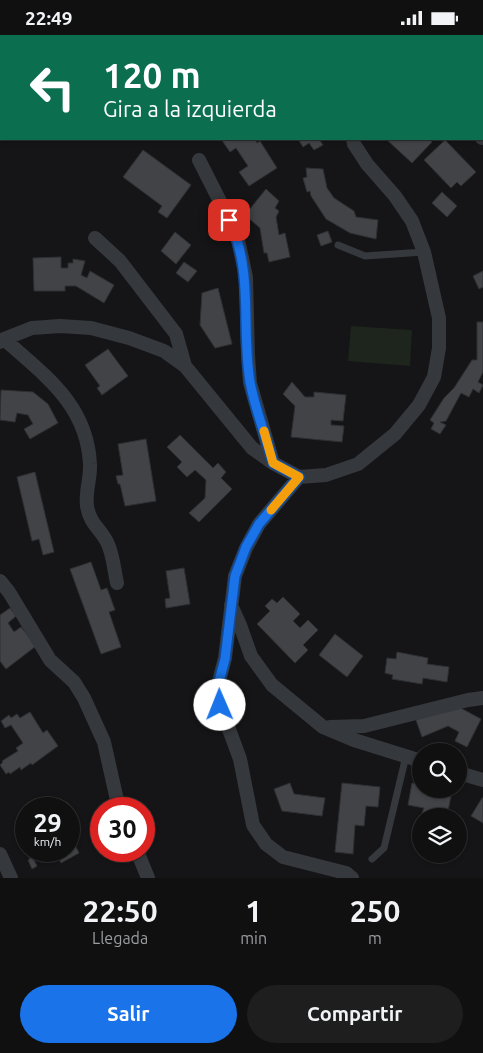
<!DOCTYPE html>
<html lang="es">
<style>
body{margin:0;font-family:Ubuntu,sans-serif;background:#1e1e1f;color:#f1f3f6;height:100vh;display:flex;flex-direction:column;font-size:19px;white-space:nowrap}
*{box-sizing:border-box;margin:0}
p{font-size:16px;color:#9c9d9f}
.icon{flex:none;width:28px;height:28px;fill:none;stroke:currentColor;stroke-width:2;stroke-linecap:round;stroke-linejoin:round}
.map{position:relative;height:843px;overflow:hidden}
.panel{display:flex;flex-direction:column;background:#101011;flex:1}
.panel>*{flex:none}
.top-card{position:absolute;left:0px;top:0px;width:484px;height:105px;box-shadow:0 1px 4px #0004,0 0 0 1px #303031;background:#0b6e4f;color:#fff;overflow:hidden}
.controls{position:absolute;left:412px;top:708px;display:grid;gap:10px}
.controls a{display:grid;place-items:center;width:55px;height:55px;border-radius:50%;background:#101011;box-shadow:0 1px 4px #0004,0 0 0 1px #303031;font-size:25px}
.speed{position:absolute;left:15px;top:762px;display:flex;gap:10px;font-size:25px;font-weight:700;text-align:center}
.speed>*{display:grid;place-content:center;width:65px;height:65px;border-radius:50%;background:#101011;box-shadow:0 1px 4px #0004,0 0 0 1px #303031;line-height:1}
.speed small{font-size:12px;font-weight:400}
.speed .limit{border:8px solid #d22;background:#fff;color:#111}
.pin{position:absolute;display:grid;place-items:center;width:42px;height:42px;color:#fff;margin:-21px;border-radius:10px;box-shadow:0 2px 8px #0006}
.me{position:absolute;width:55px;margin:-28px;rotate:359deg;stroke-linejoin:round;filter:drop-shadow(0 0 4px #0008)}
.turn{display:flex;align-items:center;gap:18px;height:105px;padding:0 20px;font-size:22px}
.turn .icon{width:65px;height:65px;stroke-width:2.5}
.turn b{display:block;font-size:35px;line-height:42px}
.eta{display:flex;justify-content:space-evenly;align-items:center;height:85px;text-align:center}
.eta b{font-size:30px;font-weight:700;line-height:35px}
.cta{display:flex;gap:10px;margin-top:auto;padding:10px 20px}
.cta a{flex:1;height:58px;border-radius:30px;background:#1a73e8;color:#fff;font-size:20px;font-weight:700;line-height:58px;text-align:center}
.cta a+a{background:#1e1e1f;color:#f1f3f6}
.status{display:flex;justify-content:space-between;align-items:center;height:35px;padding:0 25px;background:#101011;direction:ltr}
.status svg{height:14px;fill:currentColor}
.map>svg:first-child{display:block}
.green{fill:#1d251c}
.building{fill:#414347;stroke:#2f3033}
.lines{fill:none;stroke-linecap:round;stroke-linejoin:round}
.lane{stroke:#35383c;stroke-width:7}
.street{stroke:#35383c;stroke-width:14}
.route-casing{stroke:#114b97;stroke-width:12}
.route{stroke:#1a73e8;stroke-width:9}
.slow{stroke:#f59e0b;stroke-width:9}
</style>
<div class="status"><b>22:49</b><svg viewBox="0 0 49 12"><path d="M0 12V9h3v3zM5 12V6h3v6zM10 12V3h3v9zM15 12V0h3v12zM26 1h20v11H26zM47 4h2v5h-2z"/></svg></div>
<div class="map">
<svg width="483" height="843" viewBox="0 0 483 843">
<rect width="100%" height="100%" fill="#151517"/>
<path class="green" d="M0,0H37L1,1L0,43Z
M351,291L412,295L410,331L348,326Z"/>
<path class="building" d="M221,104H255L257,108L260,106L277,133L249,151L239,137L248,131L236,113L230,117Z
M298,104H319L323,110L314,115L309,108L303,112Z
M386,104H429L432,107L412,128Z
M445,105L476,137L461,151L457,147L451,153L424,125Z
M143,115L191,150L167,183L158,177L162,171L123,142Z
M306,133L323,134L327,153L334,163L354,176L356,182L378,185L376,204L350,198L326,184L311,161L310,156L307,157L303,143L307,142Z
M266,154L279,166L275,173L279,176L276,182L279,200L285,198L290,222L269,227L267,218H264L260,193L245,180Z
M442,157L457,171L447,182L432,168Z
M328,196L332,207L321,211L317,200Z
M175,197L191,210L176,229L161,216Z
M61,222V233H68V228H73V224L85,226L81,240L87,243L90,236L114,250L104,268L76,251H65V256H34L33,223Z
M184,227L197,236L188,247L176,238Z
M483,236V252L479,254L473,241Z
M218,253L232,309L215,313L200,290L202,258Z
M477,287H483V337L478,347L483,350L479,358L473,354L469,362L461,358L446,386L440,387L446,390L440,399L431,394L434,388L430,385L444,363L454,353L472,325H477Z
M108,314L128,341L102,360L97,353L100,351L85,330Z
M292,347L305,362H314V357L346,360L343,386L331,385V390L344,391L342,407L291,402L295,371L283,359Z
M1,355L33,357L48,369L58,388L30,404L24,394L33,389L28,380L17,378L15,387L0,385Z
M180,400L213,433L218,428L226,437L221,443L232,454L199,487L189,478L205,463L206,445L195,435L187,442L177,432L182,427L167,412Z
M146,404L156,466L125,471L120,449H118L116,441L123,440L118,409Z
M35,437L54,517L43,520L39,504L32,506L17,442Z
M91,527L101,555L107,553L115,575L109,577L121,612L101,619L70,534Z
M184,533L190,569L166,573L165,564L170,563L166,536Z
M283,562L300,579L293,586L300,593L308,585L318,595L303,610L308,615L295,628L257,589L270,576L265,571L272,564L277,568Z
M10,573L16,581L8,588L14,597L21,592L36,611L6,634L0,626V580Z
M335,599L363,621L347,642L319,620Z
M397,617L428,623L427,629L449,632L447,647L423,643L422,649L392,644L393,640L385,638L387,623L396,624Z
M455,670L481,684L467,712L455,706L459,697L448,691L422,702L416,685Z
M30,677L43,698L47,695L58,711L32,730L31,728L21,735L20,732L10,739L9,737L6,739L0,730L3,727L2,726L18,716L16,713L23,708L11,690L5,693L1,686L9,680L11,683L17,679L20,683Z
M290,748L294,759L325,763L322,781L282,776L274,754Z
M342,748L380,752L378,772L366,771L364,791L355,790L353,819L335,817Z
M412,748L421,750V754H439L452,756L447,781H434L422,778L424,773L408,770Z
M482,763H483V788L471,781Z
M51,765L56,774H34Z
M26,798V816H39L40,819L33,823L37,831L32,834L28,825L30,824L21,808L23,807L20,802Z
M69,798L79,818L61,828L55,816H69Z"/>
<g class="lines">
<path class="lane" d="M195,1L197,0
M338,210L365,221L424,217
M372,824L384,813L406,721"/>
<path class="street" d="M323,0L324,1
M468,0L473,1
M482,4H483
M482,103H483
M199,125L237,200L246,242L248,320L250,348L273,428
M95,203L120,226L176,299L185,331
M4,304C44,340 87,369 90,429C91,442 85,457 87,471C90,489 99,492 107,507C113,518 114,535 117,548
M0,307L4,304L32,293L60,291L91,293L129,303L164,316L185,331L252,413L273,428L299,442L326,440L358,429L395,399L419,370L434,342L439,313V283L424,217L412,186L395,161L367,129L354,109L353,104
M299,442L259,489L246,513L235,541L225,623L218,650L220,670L240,724L253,790L266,809L283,822L346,838L352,843
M0,546L9,557L50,625L74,647L84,663L104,707L119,774
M231,570L240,590L251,621L272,650L323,692L354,705L421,726
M330,692L364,691L468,665L483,663
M459,738L483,745
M137,816L148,843
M0,819L11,843"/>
</g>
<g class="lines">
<defs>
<path id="route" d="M220,670L218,650L225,624L235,541L246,512L259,489L299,442L273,428C266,401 255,374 250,347C241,292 254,236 229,185"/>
</defs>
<use href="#route" class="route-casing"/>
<use href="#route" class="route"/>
<path class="slow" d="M264,396L273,428L299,442L271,475"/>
</g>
</svg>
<div class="controls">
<a><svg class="icon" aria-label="search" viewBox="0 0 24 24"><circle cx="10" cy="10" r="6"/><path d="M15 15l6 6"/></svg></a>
<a><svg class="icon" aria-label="layers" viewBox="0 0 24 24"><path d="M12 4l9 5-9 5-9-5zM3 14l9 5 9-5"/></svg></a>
</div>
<div class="speed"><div>29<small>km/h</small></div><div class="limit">30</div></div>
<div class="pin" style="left:229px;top:185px;background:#d93025"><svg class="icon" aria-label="arrive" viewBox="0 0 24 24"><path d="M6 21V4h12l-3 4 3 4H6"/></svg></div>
<svg class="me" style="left:220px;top:670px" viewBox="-20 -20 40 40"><circle r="19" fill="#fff"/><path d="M0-13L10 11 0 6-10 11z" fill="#1a73e8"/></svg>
<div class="top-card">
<div class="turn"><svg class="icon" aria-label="left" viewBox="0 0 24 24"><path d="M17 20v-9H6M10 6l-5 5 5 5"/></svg><div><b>120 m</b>Gira a la izquierda</div></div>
</div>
</div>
<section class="panel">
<div class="eta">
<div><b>22:50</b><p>Llegada</p></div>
<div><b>1</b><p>min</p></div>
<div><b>250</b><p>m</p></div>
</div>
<div class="cta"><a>Salir</a><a>Compartir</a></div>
</section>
